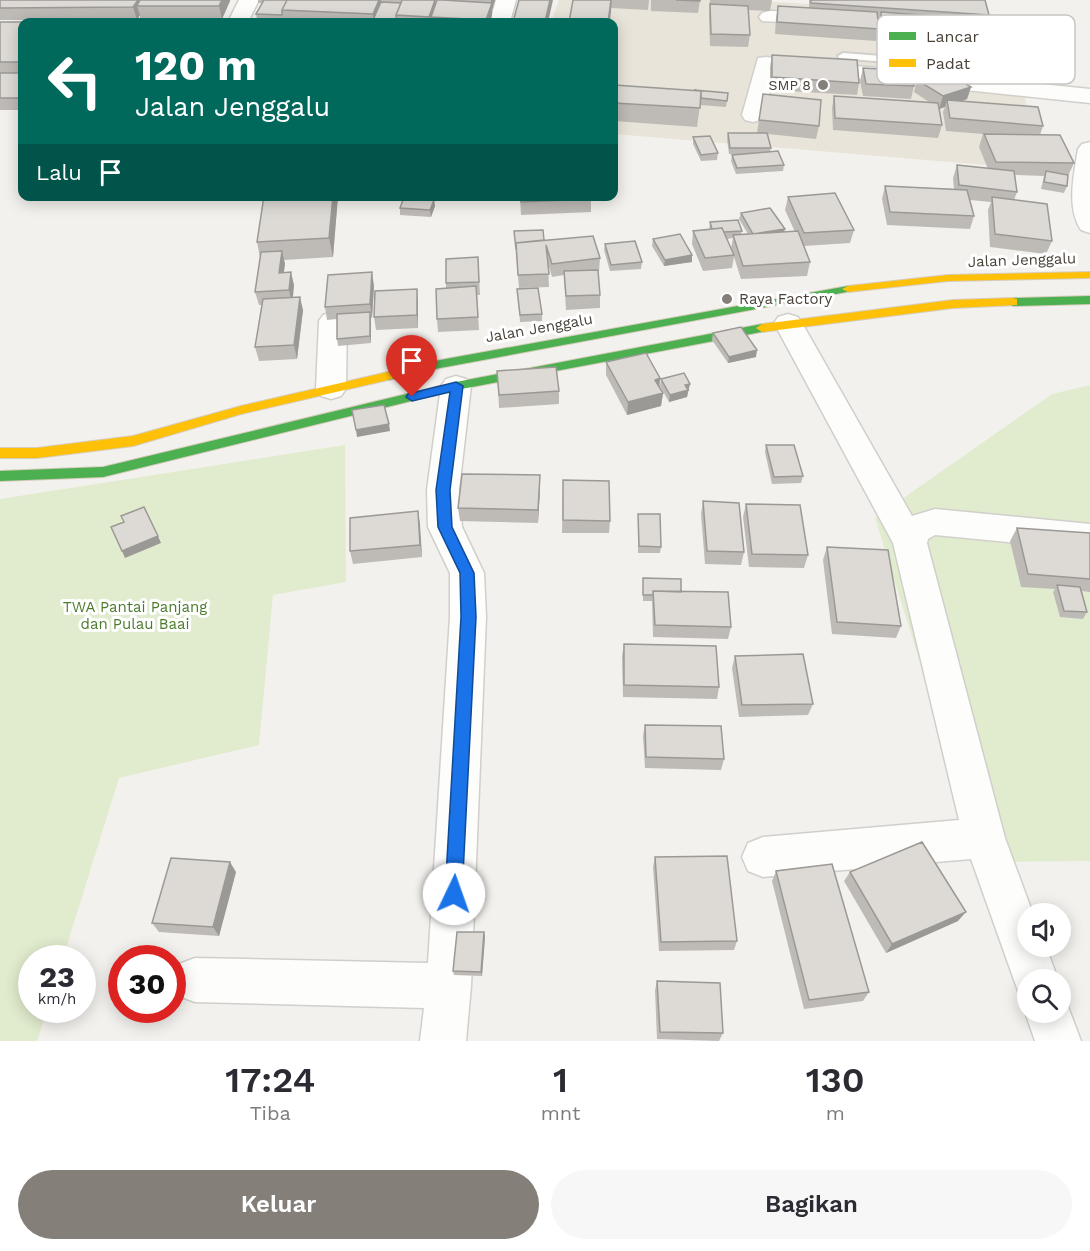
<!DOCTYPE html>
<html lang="id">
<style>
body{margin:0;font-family:"Work Sans",sans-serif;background:#f7f7f7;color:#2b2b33;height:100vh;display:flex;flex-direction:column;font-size:22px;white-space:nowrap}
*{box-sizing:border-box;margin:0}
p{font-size:20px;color:#7c7c81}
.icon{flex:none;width:33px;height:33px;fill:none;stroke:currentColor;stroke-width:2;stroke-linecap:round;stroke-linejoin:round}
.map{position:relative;height:1041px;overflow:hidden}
.panel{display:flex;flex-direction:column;background:#fff;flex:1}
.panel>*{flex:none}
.guide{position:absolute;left:18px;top:18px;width:600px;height:183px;border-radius:12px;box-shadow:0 3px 15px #0003;background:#00695c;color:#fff;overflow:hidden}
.controls{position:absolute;left:1017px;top:903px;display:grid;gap:12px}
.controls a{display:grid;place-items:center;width:54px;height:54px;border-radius:50%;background:#fff;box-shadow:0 3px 15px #0003;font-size:30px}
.speed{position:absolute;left:18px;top:945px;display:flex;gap:12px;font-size:30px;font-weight:700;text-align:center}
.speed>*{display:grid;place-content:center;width:78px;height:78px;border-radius:50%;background:#fff;box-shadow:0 3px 15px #0003;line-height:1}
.speed small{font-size:15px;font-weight:400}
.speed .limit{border:9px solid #d22;background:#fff;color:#111}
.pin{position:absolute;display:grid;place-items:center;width:51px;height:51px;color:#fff;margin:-62px -26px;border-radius:50% 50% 50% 0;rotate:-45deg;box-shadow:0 0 6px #0007}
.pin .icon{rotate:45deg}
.me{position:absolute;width:66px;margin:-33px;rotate:3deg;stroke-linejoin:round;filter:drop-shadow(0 0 4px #0008)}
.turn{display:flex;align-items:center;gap:21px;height:126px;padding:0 18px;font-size:27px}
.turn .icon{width:78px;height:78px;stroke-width:2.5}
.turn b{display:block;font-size:42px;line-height:51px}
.then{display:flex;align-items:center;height:57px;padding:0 18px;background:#0003;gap:12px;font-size:22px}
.eta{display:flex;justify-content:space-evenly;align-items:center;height:102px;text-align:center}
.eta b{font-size:36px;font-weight:600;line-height:42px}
.primary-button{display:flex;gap:12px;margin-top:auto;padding:12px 18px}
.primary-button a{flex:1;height:69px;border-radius:36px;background:#847f78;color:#fff;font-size:24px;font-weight:600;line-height:69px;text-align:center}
.primary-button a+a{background:#f7f7f7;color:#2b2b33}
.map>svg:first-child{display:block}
.education{fill:#e9e4d9}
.green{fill:#e1ecce}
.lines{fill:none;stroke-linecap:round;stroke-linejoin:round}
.lane-casing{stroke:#d1cfcb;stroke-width:4}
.street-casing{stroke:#d1cfcb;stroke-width:3}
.fast-casing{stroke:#d5ccbb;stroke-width:2}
.slow-casing{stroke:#d5ccbb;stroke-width:2}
.lane{fill:#fdfdfc;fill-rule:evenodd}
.street{fill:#fdfdfc;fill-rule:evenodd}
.fast{fill:#4caf50;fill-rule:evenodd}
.slow{fill:#ffc107;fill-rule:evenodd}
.wall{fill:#bebbb7;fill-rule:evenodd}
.shaded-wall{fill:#9b9995}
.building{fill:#dddad5;stroke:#9b9995;stroke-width:1.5}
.route{fill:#1a73e8;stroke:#114b97;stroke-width:1.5}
.poi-dot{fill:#847f78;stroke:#fff;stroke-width:2}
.labels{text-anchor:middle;stroke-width:6;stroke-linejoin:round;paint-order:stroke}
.far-poi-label{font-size:14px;fill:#494239;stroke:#fff;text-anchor:end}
.street-label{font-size:15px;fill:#494239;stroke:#fff}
.poi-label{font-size:15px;fill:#494239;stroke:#fff;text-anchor:start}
.park-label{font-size:15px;fill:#4c7b2c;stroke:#fff}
.key{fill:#fff;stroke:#c8c6c4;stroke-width:1.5}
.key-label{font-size:16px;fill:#494239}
</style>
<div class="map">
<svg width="1090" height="1041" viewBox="0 0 1090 1041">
<rect width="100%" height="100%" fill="#f3f1ed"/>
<path class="education" d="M559,0H739L1040,17V74L1025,96L1033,169L614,134V22H551Z"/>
<path class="green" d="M1090,385V861L982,862L875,518L1052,394Z
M345,445L346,582L273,595L259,745L119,778L63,958H32V1010H47L37,1041H0V499Z"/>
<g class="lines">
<defs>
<path id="lane" d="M843,53L947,61L952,64L947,67L839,58L838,56Z"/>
<path id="street" d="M239,0H259L248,22H228Z
M496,0H516L510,22H490Z
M769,11L821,12L828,14L831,18L828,22L821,24L762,21L759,17L762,13Z
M943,44L950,46L960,76L1090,89V103L775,70L764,115L761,120L753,122L745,120L742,115L758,58L766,57L938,74L933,50L936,46Z
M1090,142V233L1081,230C1066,208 1074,174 1078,149L1082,144Z
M333,312L343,315L347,321L346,389L341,396L331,399L321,396L316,389L319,321L323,315Z
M788,314L798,317L802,323L912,516L935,509L1090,524V550L935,535L928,539L927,543L1005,838L1033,914H1028V946H1046L1058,980H1028V999L1020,996L1014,980L971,859L763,877L748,871L742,857L748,843L763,837L959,820L893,543L774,323L778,317Z
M456,376L466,379L471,386L459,490L462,527L484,573L486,617L471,986L466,1041H420L424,1008L195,1002L179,996L173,980L179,964L195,958L428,963L450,617V573L428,527L427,490L441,386L446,379Z
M1060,994L1064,996L1081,1041H1035L1025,1012L1028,1006V1012H1060Z"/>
<path id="fast" d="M848,286L854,289L852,291L440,368L388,380L382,376L388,372L440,360Z
M1090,296V304L1013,306L1007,302L1013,298Z
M762,324L766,325V331L456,390L103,477L0,481V471L103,467L456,382Z"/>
<path id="slow" d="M1090,272V278L948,281L848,292L842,289L848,286L948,275Z
M1013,298L1017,299V305L953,308L762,332L756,328L762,324L953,300Z
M388,372L392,373L394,376L392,379L241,414L133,446L37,458H0V448H37L133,436L241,406Z"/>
</defs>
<use href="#lane" class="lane-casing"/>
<use href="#street" class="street-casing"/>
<use href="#fast" class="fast-casing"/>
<use href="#slow" class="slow-casing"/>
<use href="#lane" class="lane"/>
<use href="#street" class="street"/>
<use href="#fast" class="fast"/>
<use href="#slow" class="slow"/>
</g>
<path class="wall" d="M0,0H230V1L222,19L140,18V15L137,20H102H156L157,22H95L96,20H0Z
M258,0H495L492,10V15L490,22H284V21L257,20L256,14L263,3H258Z
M573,0H649L648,10L611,8V14Z
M651,0H700L698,13L651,11Z
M710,0H772L770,11L748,10L750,35L748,47L710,46L709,16Z
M809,0H985L989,15L987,20L1056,40L1052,53L984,50L978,32L980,27H976L977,37L973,49L879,42V30L876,41L775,34L776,18L778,6L809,8Z
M0,22H22V110H0Z
M772,55L859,83L857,95L770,90V67Z
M863,68L914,86L911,99L863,96L860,81Z
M917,80L971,87L967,99L962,101L1043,126L1040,135L1074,163L1068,176L1067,186L1064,193L1041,189L1044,176L1015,175L1017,192L1014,200L1052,241L1046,254L990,247L988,210L991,202L970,200L974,216L970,229L887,225L882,199L885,186L954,189L953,178L957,165L988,169L979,147L983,134L946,131L943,112L945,107L939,109L942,125L938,138L833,130L832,108L834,96L929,102L914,92Z
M614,85L728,93L726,107L700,105L697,127L614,121Z
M763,94L819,126L816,139L768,134L771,148L770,152L784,165L783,171L736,174L731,161L732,155L736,154H729L727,139L728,133H757Z
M693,137L718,153L717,160L701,161L693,144Z
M264,196H338L333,257L284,260L285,264L283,273L294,285L293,297L303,310L297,359L259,361L255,347L262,305H259L255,292L260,258L257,242Z
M520,196H591V212L521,215Z
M788,197L854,230L850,243L804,246L810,262L807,276L741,279L734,257L732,268L703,271L692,244L693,231L709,230L710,222L742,231L741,234H748L739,219L741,213L784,232H795L785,210ZM733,238L731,248L727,239Z
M434,200L435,206L431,217L400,215V208Z
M514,231L600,258L599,272H598L600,295V308L566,310L564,275L552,277L548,263L549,287L519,288Z
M653,239L692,255V262L664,266L652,246Z
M605,244L642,262L641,269L610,271L604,250Z
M478,257L480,295H477L479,330L438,332L437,319L446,288V283Z
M374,286L372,318H371V343L338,346L337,339V319L327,320L325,307Z
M517,289L542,314V321L520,322Z
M418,302V328L376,330L374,317Z
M713,333L756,357L728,363L712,340Z
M606,362L660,378L659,387L663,393L661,406L627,415L606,375Z
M497,371L559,391V404L499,408Z
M661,379L690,390L688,391L687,397L669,402L660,386Z
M766,445L803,476L801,483L772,484L765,452Z
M563,480L610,521L609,533H562Z
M540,488L538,523L460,521L458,508Z
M703,501L744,552L741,565L705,564L701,514Z
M746,504L808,555L804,568L749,567L743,517Z
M418,511L422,557L353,564L350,551Z
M638,514L661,547L660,553H638Z
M1017,528L1090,533V592L1082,591L1087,612L1083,619L1060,617L1053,592L1055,589L1021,587L1010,541Z
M827,547L901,626L896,638L832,634L823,560Z
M643,578L681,592L731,627L728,639L653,637L652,601H643Z
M624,644L719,687L717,699L623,697L622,656Z
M735,656L813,704L808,715L739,717L732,668Z
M645,725L724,759L721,770L645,768L643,736Z
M655,857L737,941L734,950L659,951L653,867Z
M776,871L869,992L863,1001L804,1009L772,881Z
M236,872L219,936L159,932L152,923Z
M850,872L958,921L886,953L844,881Z
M484,932L485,937L482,976L454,975L453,971Z
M657,981L723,1033L719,1041L657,1039L655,990Z"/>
<path class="shaded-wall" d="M138,0H147L137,6L140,15L137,20L133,7Z
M222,0H230V1L222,19L219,6Z
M379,0H381L382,8L373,20V14Z
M435,0L437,11L431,17L432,22H430L429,17Z
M491,0H495L492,10V15L490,22H487L486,20L491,4Z
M550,0H553L548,22H545Z
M612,0L610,22H608Z
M971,87L967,99L948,106L947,100L945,107L939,109L943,96Z
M333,196H338L333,257L329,238Z
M434,200L435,206L431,217L430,210Z
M785,229L783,236L753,234Z
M282,251L285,264L282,286L279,273Z
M692,255V262L664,266L665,260Z
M291,272L294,285L292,304L289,290Z
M372,272L374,286L372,318L370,304Z
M417,289L418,302V328L417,315Z
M300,297L303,310L297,359L294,345Z
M370,312L371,318V343L370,336Z
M757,350L756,357L728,363L729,357Z
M660,378L659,391L655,380Z
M690,384L687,397L669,402L670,395L685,385Z
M663,393L661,406L627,415L628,402Z
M389,424L390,431L357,437L356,430Z
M540,475V488L538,523V510Z
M418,511L420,524L422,557L420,545Z
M158,536L161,543L125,558L122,551Z
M230,862L236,872L219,936L213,927Z
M966,912L958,921L886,953L892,944Z
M484,932L485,937L482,976L481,972Z"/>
<path class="building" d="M0,0H138L133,7L0,8Z
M140,0H222L219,6H137Z
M264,0H287L282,10V15L256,14Z
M287,0H379L373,14L282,10Z
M402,0H435L429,17L396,15Z
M437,0H443L492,3L486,20L431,17Z
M519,0H550L545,22H513Z
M573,0H611L608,22H569Z
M676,0H700V1Z
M811,0H985L989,15L811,3Z
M381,2L401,3L396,15L397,21L373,20Z
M710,4L748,6L750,35L711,34Z
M778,6L877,12L879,29L777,22Z
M881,12L974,19L977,37L882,30Z
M97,19L156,20L155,22H95Z
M159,21L229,22H158Z
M249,21L283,22H248Z
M297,21L325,22H295Z
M0,22H30H22V62H0Z
M772,55L857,60L859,83L772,77Z
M863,68L910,71L914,86L866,84Z
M945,71L971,87L943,96L917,80Z
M0,73H22V98H0Z
M614,85L701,91L700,108L614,103Z
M694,90L728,93L727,101L701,98V91Z
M763,94L821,100L819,126L759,120Z
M834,96L938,103L942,125L835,118Z
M947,100L1038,107L1043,126L950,118Z
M728,133H767L771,148H730Z
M984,134L1060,135L1074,163L996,162Z
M710,136L718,153L701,155L693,137Z
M778,151L784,165L737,168L732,155Z
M957,165L1014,171L1017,192L959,185Z
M1046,171L1068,175L1067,186L1044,182Z
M885,186L967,190L974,216L890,212Z
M835,193L854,230L804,233L788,197Z
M264,196H333L329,238L257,242Z
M520,196H591L592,199L521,202Z
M404,197L434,200L430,210L400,208Z
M992,197L1047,204L1052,241L995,234Z
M770,208L785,229L753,234L741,213Z
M738,220L742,231L724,232L722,228L712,229L710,222Z
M722,228L734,255L705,258L693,231Z
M543,230L544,240L516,243V249L514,231Z
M798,231L810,262L743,266L733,235Z
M680,234L692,255L665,260L653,239Z
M593,236L600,258L552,264L546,245L549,274L518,275L516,243Z
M635,241L642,262L611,265L605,244Z
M282,251L279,273L291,272L289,290L255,292L261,252Z
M478,257L479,282L446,283V259Z
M598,270L600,295L566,296L564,271Z
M372,272L370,304L325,307L328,275Z
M476,286L478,317L437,319L436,289Z
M538,288L542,314L520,315L517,289Z
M417,289V315L374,317L375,291Z
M300,297L294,345L255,347L263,299Z
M370,312V336L337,339V314Z
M741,327L757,350L729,357L713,333Z
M646,353L660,378L655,380L663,393L628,402L606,362Z
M556,367L559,391L499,395L497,371Z
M684,373L690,384L685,385L688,390L670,395L661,379Z
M384,405L389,424L356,430L352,410Z
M766,445H794L803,476L774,477Z
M462,474L540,475L538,510L458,508Z
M563,480L609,481L610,521L563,520Z
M703,501L739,503L744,552L707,551Z
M746,504L800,505L808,555L752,554Z
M144,507L158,536L122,551L111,527L124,522L121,516Z
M418,511L420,545L350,551V518Z
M638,514H660L661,547L639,546Z
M1017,528L1090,533V579L1028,574Z
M827,547L888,550L901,626L837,622Z
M643,578L681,579V592L653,591V595H643Z
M1057,585L1080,587L1087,612L1064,611Z
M653,591L728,592L731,627L655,625Z
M624,644L716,646L719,687L624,685Z
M803,654L813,704L742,705L735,656Z
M645,725L721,726L724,759L646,757Z
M922,842L966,912L892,944L850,872Z
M727,856L737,941L661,942L655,857Z
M171,858L230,862L213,927L152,923Z
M832,864L869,992L809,1000L776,871Z
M457,932H484L481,972L453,971Z
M657,981L720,983L723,1033L660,1032Z"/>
<path class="route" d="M456,382L463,386L450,490L452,527L474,573L476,617L462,894L460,900L454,902L447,900L445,894L461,617L460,573L438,527L436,490L450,392L412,401L406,397L408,394Z"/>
<g class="poi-dot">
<circle cx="823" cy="85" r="6"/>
<circle cx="727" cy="299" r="6"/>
</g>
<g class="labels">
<g class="far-poi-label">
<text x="811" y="90">SMP 8</text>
</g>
<g class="street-label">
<text transform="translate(1022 260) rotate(-2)" y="5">Jalan Jenggalu</text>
<text transform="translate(539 328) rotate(-10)" y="5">Jalan Jenggalu</text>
</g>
<g class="poi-label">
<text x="739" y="304">Raya Factory</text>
</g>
<g class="park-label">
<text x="135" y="612">TWA Pantai Panjang<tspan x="135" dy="17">dan Pulau Baai</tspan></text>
</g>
</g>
<rect x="877" y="15" width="198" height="69" rx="9" class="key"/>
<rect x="889" y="32" width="27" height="8" fill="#4caf50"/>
<rect x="889" y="59" width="27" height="8" fill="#ffc107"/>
<g class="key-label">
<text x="926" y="42">Lancar</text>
<text x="926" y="69">Padat</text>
</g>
</svg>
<div class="controls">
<a><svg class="icon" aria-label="sound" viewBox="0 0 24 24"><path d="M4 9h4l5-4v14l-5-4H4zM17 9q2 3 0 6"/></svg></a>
<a><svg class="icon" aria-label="search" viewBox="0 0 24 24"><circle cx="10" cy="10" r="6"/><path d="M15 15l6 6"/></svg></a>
</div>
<div class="speed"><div>23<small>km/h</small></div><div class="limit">30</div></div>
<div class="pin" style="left:412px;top:397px;background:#d93025"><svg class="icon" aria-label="arrive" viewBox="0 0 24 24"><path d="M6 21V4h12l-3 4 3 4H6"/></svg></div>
<svg class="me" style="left:454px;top:894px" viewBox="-20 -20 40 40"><circle r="19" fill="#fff"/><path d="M0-13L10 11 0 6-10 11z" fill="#1a73e8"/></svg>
<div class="guide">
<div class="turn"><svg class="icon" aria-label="left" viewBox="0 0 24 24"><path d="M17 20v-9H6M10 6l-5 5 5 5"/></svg><div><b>120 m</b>Jalan Jenggalu</div></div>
<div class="then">Lalu<svg class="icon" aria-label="arrive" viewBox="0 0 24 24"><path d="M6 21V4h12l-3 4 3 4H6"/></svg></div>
</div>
</div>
<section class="panel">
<div class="eta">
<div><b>17:24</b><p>Tiba</p></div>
<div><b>1</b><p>mnt</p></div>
<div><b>130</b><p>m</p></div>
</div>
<div class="primary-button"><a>Keluar</a><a>Bagikan</a></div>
</section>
